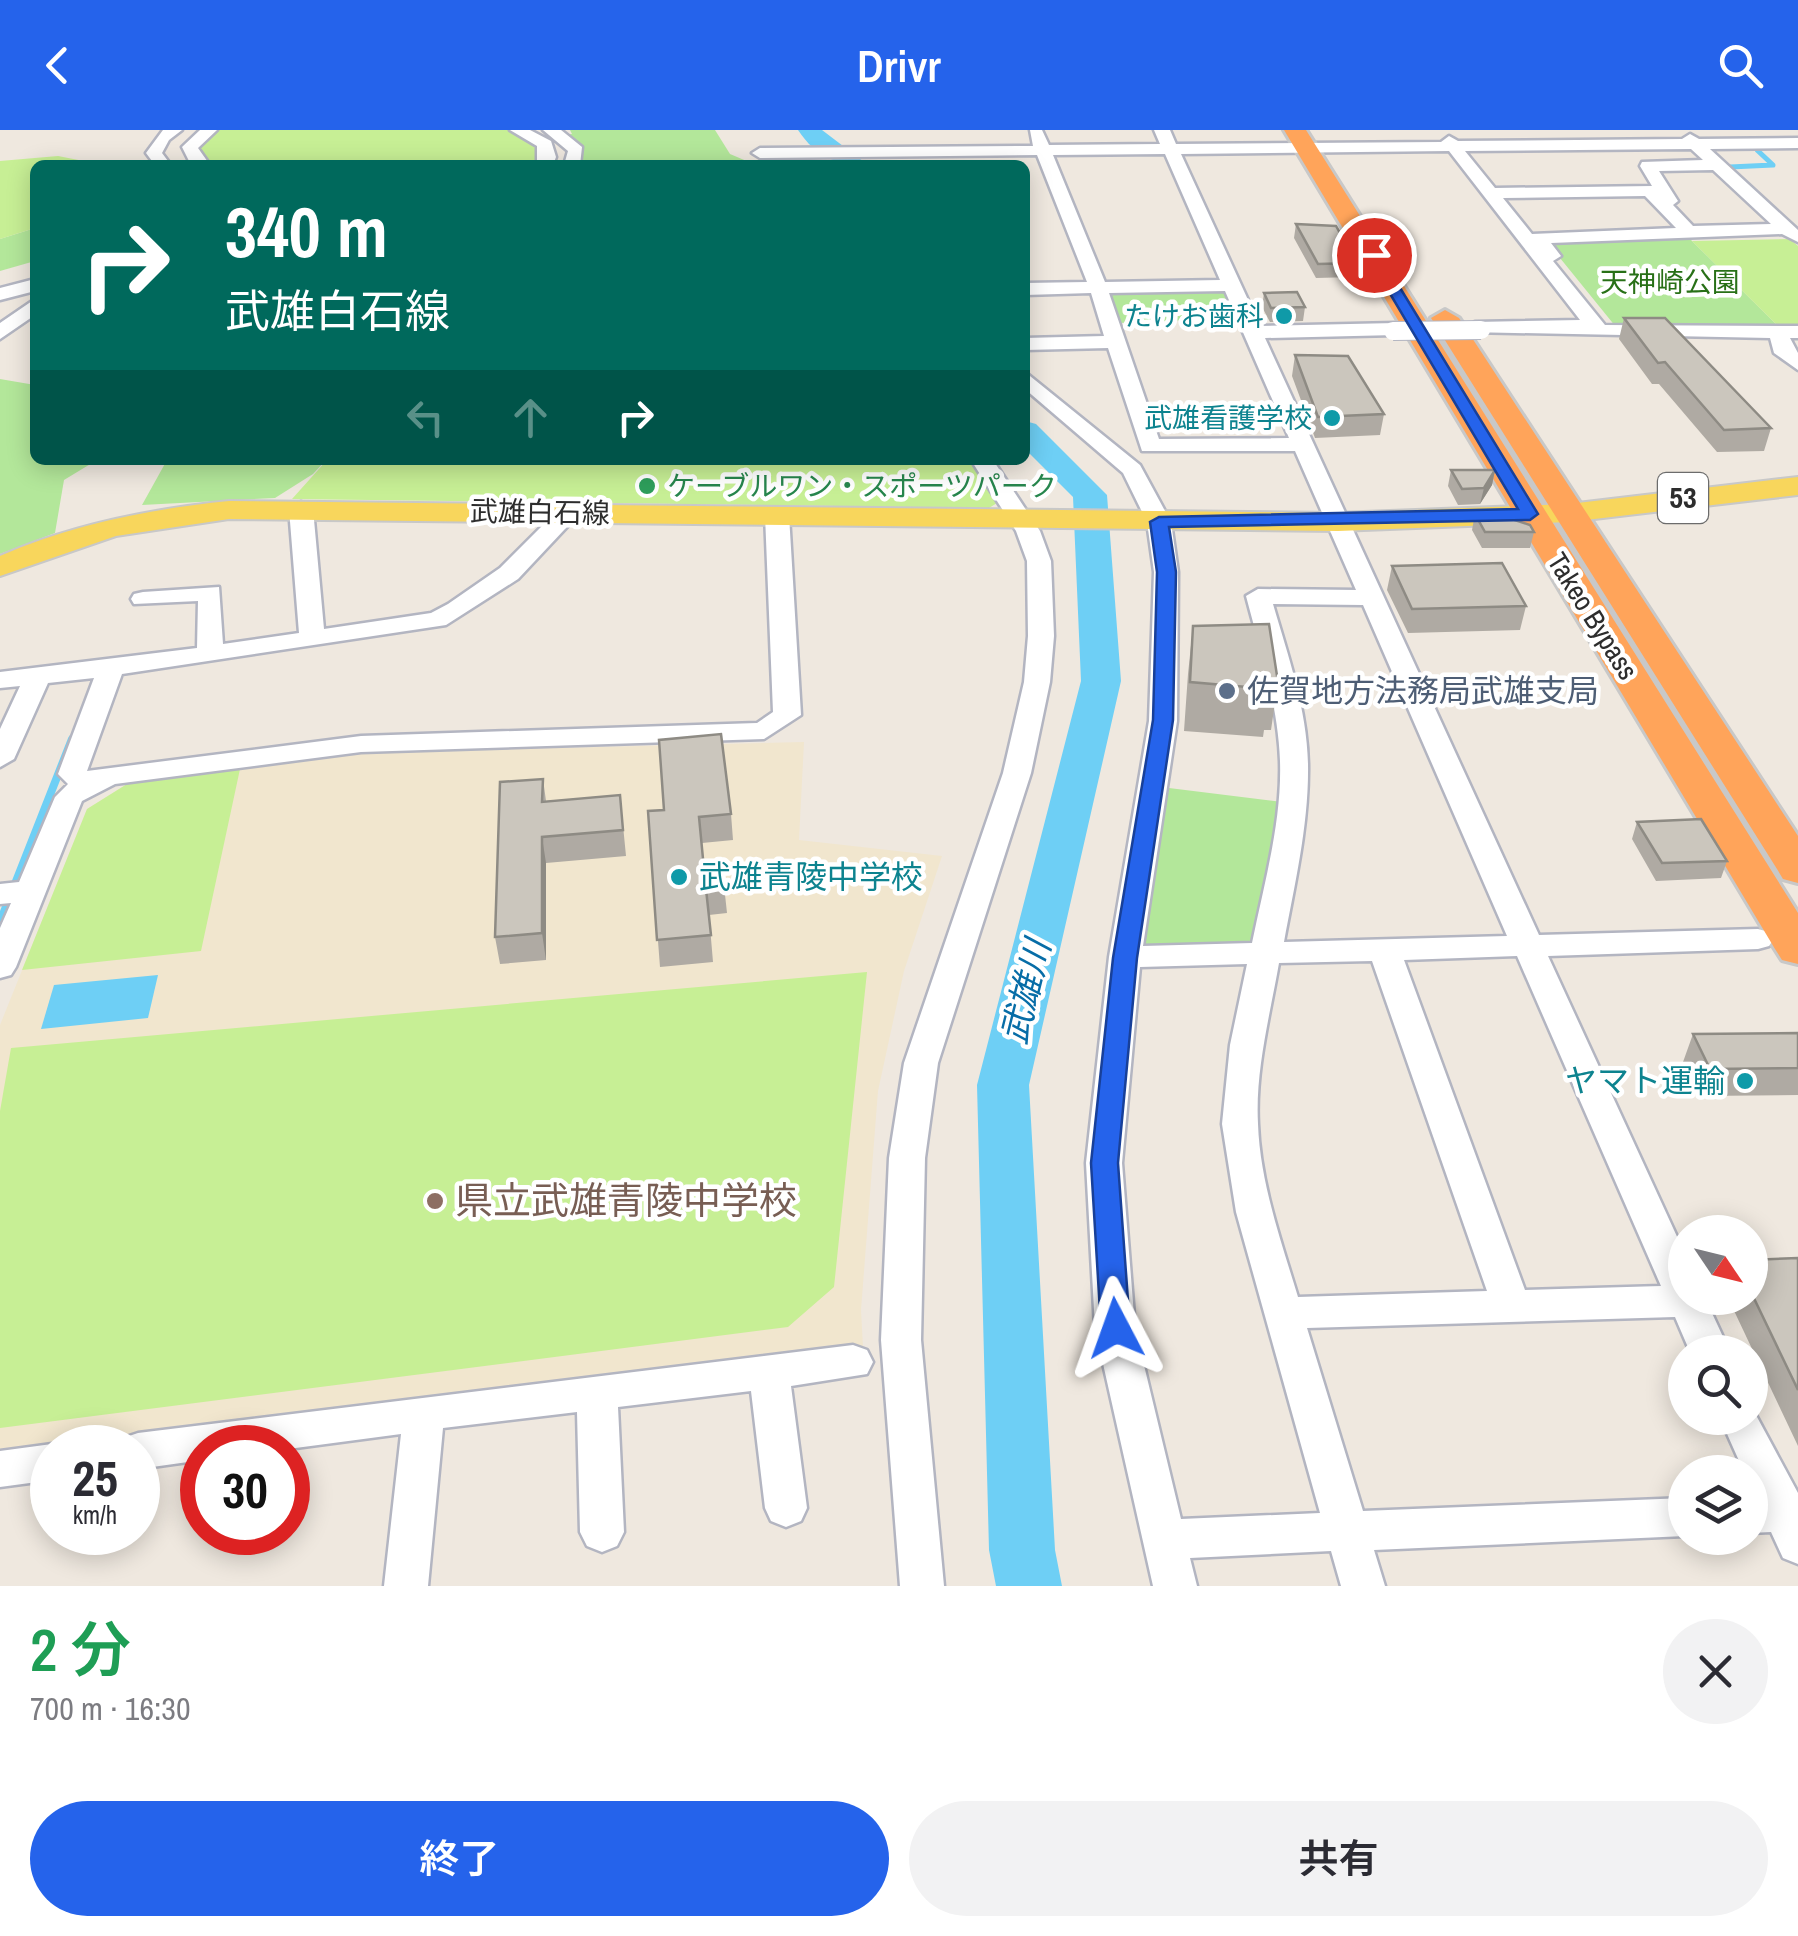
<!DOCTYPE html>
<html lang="ja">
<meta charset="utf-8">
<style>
body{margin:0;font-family:"Archivo Narrow","Noto Sans JP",sans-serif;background:#f2f2f3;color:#2b2b33;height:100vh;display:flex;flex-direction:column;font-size:38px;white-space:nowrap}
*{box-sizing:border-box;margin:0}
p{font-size:32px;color:#7c7c81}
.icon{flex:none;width:55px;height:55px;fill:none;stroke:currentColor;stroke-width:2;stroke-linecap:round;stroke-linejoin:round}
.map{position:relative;height:1456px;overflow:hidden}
.panel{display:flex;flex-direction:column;background:#fff;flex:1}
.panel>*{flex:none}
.banner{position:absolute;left:30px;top:30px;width:1000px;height:305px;border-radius:15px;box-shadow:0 5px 25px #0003;background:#00695c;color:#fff;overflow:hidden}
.needle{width:65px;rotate:125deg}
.tools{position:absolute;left:1668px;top:1085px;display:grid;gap:20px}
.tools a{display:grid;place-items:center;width:100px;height:100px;border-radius:50%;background:#fff;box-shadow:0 5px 25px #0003;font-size:50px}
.speed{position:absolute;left:30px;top:1295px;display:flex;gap:20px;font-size:50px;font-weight:700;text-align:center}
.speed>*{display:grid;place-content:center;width:130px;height:130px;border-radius:50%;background:#fff;box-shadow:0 5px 25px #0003;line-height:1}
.speed small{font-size:25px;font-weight:400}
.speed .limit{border:15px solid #d22;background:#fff;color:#111}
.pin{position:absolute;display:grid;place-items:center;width:85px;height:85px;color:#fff;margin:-42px;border:5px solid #fff;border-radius:50%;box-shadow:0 2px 10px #0007}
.me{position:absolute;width:110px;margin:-55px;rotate:356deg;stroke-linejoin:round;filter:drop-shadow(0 0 8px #0008)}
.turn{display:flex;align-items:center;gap:35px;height:210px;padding:0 30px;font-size:45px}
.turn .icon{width:130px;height:130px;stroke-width:2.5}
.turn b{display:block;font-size:70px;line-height:85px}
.lanes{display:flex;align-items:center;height:95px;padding:0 30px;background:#0003;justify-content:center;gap:50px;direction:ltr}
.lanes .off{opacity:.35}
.round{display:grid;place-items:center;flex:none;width:105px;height:105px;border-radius:52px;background:#f2f2f3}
.head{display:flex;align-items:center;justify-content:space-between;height:170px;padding:0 30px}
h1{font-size:60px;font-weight:600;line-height:75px;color:#1e9e55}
.action{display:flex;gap:20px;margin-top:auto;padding:20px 30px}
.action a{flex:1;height:115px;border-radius:60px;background:#2563eb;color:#fff;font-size:40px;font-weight:600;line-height:115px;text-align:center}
.action a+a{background:#f2f2f3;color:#2b2b33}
header{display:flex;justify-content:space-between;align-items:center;height:130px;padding:0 30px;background:#2563eb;color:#fff;font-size:45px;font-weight:600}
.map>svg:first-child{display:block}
.education{fill:#f1e6ce}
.green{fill:#b3e79a}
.pitch{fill:#c7ef95}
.water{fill:#6ecff5}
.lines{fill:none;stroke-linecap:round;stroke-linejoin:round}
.stream-far1{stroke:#6ecff5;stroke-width:5}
.stream{stroke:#6ecff5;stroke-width:8}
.river{fill:#6ecff5;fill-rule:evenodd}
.minor-casing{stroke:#b3b5c1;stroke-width:5}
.major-casing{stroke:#c8c8c8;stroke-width:4}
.highway-casing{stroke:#c8c8c8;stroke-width:6}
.minor{fill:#fff;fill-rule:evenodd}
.major{fill:#f8d65c;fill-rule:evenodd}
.highway{fill:#ffa45a;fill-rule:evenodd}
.minor-bridge-casing{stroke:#b3b5c1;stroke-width:20;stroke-linecap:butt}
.minor-bridge{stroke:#fff;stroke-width:18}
.wall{fill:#afaaa3}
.shaded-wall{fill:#8e8b84}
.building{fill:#cbc6bd;stroke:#8e8b84;stroke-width:2.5}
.route{fill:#2563eb;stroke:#184099;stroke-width:2.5}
.culture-dot{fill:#0f9aa8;stroke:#fff;stroke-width:4}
.leisure-dot{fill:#2e9e5b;stroke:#fff;stroke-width:4}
.service-dot{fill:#5c6f8a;stroke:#fff;stroke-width:4}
.education-dot{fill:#8d6e63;stroke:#fff;stroke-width:4}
.labels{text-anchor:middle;stroke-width:9;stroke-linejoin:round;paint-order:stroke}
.far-park-label{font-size:28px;fill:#287017;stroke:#fff}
.far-culture-label{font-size:28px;fill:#0d838f;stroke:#fff;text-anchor:end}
.far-leisure-label{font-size:28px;fill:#27864d;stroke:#fff;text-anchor:start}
.far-street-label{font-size:28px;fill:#2d2d2d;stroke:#fff}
.shield{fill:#fff;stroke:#6c6c6c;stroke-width:2.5}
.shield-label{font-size:30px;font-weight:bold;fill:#2d2d2d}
.service-label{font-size:32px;fill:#4e5e75;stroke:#fff;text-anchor:start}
.culture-label{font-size:32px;fill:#0d838f;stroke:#fff;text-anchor:start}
.water-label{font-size:35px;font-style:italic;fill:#076da7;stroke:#fff}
.near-education-label{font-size:38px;fill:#785e54;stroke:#fff;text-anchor:start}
</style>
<header><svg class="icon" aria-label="back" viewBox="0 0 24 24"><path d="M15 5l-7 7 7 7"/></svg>Drivr<svg class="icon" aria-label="search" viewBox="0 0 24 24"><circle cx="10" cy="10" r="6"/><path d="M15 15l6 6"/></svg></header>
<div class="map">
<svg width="1798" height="1456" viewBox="0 0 1798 1456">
<rect width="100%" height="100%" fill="#efe8df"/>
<path class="education" d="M804,612L799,710L942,726L904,841L878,961L861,1180L863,1217L0,1322V895L87,679L127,654L360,623Z"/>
<path class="green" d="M570,0H715L730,24L756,35H572L575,32L562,5L572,4Z
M35,98V131L0,141V109Z
M1689,108L1782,200L1616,197L1547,112Z
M1225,159L1238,188L1119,193L1109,161Z
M0,249L35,255V330H97L64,350L55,403L0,424Z
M167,330H326L313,344L275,368L142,375Z
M1169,658L1283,672L1253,817L1154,820L1142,811Z"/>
<path class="pitch" d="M209,0H518L539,9L544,35H202L195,9Z
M58,26L104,35H35V98L0,109V31Z
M1790,109L1798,116V199L1782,200L1692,111Z
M327,330H971L997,373L989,378L292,369Z
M240,639L201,821L22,840L87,679L127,654Z
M867,842L834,1157L788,1197L0,1298V981L11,918Z"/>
<path class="water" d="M158,845L148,888L41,899L54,855Z"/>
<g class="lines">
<path class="stream-far1" d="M1730,37L1773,35L1757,20"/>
<path class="stream" d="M0,792L72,609"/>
<path class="river" d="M798,0H822L868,35C836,35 817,28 798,0Z
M1025,291L1036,294L1107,365L1121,551L1029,955L1055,1420L1062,1456H996L989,1420L977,955L1081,551L1073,367L1025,319Z"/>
<defs>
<path id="minor" d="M163,0H182L169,10L162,23L171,35H155L146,23Z
M200,0H217L198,18L210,35H191L182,17Z
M510,0H530L551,11L556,27L553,35H537V16Z
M543,0H561L582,17L580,35H564L568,21Z
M1030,0H1042L1049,15L1160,14L1154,0H1170L1176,14L1441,12L1449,6L1458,11L1682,9L1690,4L1699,9L1798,8V18L1710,19L1798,100V112L1782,104L1551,113L1561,126L1553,131L1605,195L1798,196V208H1790L1798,223V240L1774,223L1770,208L1468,202L1465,198L1475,192L1580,190L1449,21L1181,24L1260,196L1396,193L1406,199L1396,205L1265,208L1539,805L1758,799L1769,802L1774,809L1769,816L1758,819L1548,826L1685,1124V1168H1705L1730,1222H1690L1675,1187L1307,1198L1363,1381L1685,1368V1406L1374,1420L1385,1456H1341L1331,1421L1190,1428L1197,1456H1153L1095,1198L1086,1033L1109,827L1149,591L1154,442L1147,392L1123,343L1025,259V242L1140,335L1171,392L1178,442L1177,591L1143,816L1252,813C1264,754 1282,692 1280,631C1278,574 1260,520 1246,466L1258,459L1356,460L1295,321H1142L1108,218L1025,220V208L1104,206L1091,163L1025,165V153L1087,152L1037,25L760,28L752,23L760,18L1033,16ZM1691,19L1703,30L1642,32L1640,36L1652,56L1495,58L1465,21ZM1165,24L1220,150L1105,152L1053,25ZM1713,40L1771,94L1693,96L1673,75L1678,71L1659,41ZM1645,66L1676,98L1532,104L1503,68ZM1225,161L1289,308L1159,309L1109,163ZM1273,474L1363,475L1507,806L1284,812C1295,753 1309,694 1308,634C1307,579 1288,526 1273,474ZM1517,826L1661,1156L1525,1160L1404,830ZM1372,831L1487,1161L1298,1167C1281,1111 1260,1052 1258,994C1255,941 1270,885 1279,833ZM1247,834L1230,915L1222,994L1236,1082L1320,1383L1181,1389L1135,1198L1122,1033L1140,837Z
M35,149V161L0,170V158Z
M35,169V185L0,209V193Z
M971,330H993L1040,401L1051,431L1054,506L1050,552L1031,643L938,933L925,1028L921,1210L944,1456H900L881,1210L889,1028L904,933L1003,643L1024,552L1028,506L1027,431L1016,401Z
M301,372L313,379L324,499L431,483L448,474L500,438L560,378L568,376L580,383L518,449L446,495L122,544L87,641L361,606L757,593L773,582L765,385L777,378L789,385L801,585L764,609L361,622L115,654L82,671L16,837L11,845L0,848V798L11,773L0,774V754L19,752L55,667L68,654L58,644L94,548L48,553L14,629L0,637V599L20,556L0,558V542L197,518L198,471L134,474L131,469L134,464L143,462L219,457L223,514L299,503L289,379Z
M853,1215L867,1220L873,1232L867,1244L791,1256L807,1378L801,1391L786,1397L771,1391L765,1378L751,1261L618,1277L624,1402L617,1416L602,1422L587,1416L580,1402L577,1282L443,1298L428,1456H384L401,1304L288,1319L202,1318V1330L138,1339V1318H119L123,1308L138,1303Z
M1750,1274L1798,1363V1434L1783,1428L1771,1402L1750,1403V1365H1754L1750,1342H1744L1720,1288H1750Z
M52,1314L62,1318H52V1350L0,1357V1321Z"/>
<path id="major" d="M1798,347V365L1569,392L1338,401L229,389L116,406L0,446V426C73,394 150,379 229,371L1338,383L1569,374Z"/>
<path id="highway" d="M1284,0H1306L1798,783V834L1782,830L1775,819Z
M1445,180L1459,188L1798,706V753L1783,749L1777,739L1431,188Z"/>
</defs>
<use href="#minor" class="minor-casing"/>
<use href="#major" class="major-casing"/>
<use href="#highway" class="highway-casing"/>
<use href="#minor" class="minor"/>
<use href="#major" class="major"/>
<use href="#highway" class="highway"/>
<defs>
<path id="minor-bridge" d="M1393,201L1481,200"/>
</defs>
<use href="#minor-bridge" class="minor-bridge-casing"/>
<use href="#minor-bridge" class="minor-bridge"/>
</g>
<path class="wall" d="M1296,94L1357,133L1354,147L1316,148L1294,108Z
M1264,163L1305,177L1303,191L1270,192L1262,177Z
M1624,188L1771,298L1764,321L1717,322L1659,254H1652L1619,209Z
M1295,225L1384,284L1380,305L1315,308L1292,246Z
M1451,340H1495L1492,355L1480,374L1458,375L1448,356Z
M1475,384L1534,402L1530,418H1482L1472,400Z
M1392,436L1526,476L1520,500L1408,503L1387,460Z
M1193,496L1278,552L1271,600H1264L1263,607L1184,601L1188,544Z
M543,649L546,671L620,665L626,726L546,733V830L500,834L495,807Z
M648,681L731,684L733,710L702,713L704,739L722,737L727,783L709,785L713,832L660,837Z
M1637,692L1727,731L1721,748L1656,751L1632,709Z
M1798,903V965L1700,966L1683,932L1693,904Z
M1798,1128V1316L1728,1168H1750V1130Z"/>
<path class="shaded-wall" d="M1495,340L1492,355L1480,374L1484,358Z
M542,707L546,733V830L542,803Z"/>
<path class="building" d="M1296,94L1336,96L1357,133L1318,134Z
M1297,162L1305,177L1271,178L1264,163Z
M1624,188H1665L1771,298L1724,300L1665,232L1658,233Z
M1295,225L1348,226L1384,284L1318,287Z
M1451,340H1495L1484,358L1462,359Z
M1493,383L1530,395L1534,402H1485L1475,384Z
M1502,433L1526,476L1412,479L1392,436Z
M1269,494L1278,552L1271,551L1270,559L1190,552L1193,496Z
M721,604L731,684L699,687L704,739L722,737L725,757L706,759L711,805L657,810L648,681L664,680L659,610Z
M543,649L542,672L620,665L623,700L542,707V803L495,807L500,652Z
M1701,689L1727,731L1662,733L1637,692Z
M1798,903V938L1710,939L1693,904Z
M1798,1128V1260L1750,1160V1130Z"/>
<path class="route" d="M1374,121L1380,125L1538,384L1530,390L1169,397L1176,442L1173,590L1137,828L1118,1033L1130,1198L1126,1207L1116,1210L1105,1207L1101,1198L1091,1033L1113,828L1153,590L1157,442L1150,392L1159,387L1518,379L1367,125Z"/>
<g class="culture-dot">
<circle cx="1284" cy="186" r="10"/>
<circle cx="1332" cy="288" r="10"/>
<circle cx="679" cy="747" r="10"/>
<circle cx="1745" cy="951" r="10"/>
</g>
<circle class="leisure-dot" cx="647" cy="356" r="10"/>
<circle class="service-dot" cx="1227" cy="561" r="10"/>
<circle class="education-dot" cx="435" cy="1071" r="10"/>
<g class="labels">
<g class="far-park-label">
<text x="1670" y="162">天神崎公園</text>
</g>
<g class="far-culture-label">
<text x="1264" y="196">たけお歯科</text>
<text x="1312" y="298">武雄看護学校</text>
</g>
<g class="far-leisure-label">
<text x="667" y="366">ケーブルワン・スポーツパーク</text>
</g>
<g class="far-street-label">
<text transform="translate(540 382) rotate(1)" y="10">武雄白石線</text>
<text transform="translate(1593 486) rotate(58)" y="10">Takeo Bypass</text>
</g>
<rect class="shield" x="1658" y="343" width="50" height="50" rx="8"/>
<g class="shield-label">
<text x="1683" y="378">53</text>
</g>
<g class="service-label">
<text x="1247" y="572">佐賀地方法務局武雄支局</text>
</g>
<g class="culture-label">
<text x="699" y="758">武雄青陵中学校</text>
<text x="1725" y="962" text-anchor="end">ヤマト運輸</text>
</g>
<g class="water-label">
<text transform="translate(1026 862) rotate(-76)" y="12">武雄川</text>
</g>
<g class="near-education-label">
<text x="455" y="1084">県立武雄青陵中学校</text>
</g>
</g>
</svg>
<div class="tools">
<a><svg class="needle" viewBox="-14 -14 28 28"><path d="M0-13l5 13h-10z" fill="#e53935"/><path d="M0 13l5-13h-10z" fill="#7c7c81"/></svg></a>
<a><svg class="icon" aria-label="search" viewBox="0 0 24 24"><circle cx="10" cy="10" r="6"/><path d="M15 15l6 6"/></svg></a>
<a><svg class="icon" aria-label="layers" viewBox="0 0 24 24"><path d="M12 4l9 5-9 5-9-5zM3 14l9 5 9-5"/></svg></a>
</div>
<div class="speed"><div>25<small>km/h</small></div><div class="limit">30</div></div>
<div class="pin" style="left:1374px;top:125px;background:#d93025"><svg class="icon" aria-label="arrive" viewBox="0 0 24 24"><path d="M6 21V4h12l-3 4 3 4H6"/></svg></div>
<svg class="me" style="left:1116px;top:1198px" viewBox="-20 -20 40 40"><path d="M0-17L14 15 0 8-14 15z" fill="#2563eb" stroke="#fff" stroke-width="4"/></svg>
<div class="banner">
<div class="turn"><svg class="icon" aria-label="right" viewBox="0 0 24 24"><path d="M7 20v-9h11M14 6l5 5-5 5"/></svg><div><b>340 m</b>武雄白石線</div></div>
<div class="lanes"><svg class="icon off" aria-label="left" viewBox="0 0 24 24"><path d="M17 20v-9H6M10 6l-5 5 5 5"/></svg><svg class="icon off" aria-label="ahead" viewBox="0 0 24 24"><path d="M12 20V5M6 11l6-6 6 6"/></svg><svg class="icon" aria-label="right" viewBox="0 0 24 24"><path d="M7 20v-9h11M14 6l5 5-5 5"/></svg></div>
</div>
</div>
<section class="panel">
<div class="head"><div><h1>2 分</h1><p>700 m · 16:30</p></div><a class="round"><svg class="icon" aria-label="close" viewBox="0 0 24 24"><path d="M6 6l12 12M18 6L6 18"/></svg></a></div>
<div class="action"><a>終了</a><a>共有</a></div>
</section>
